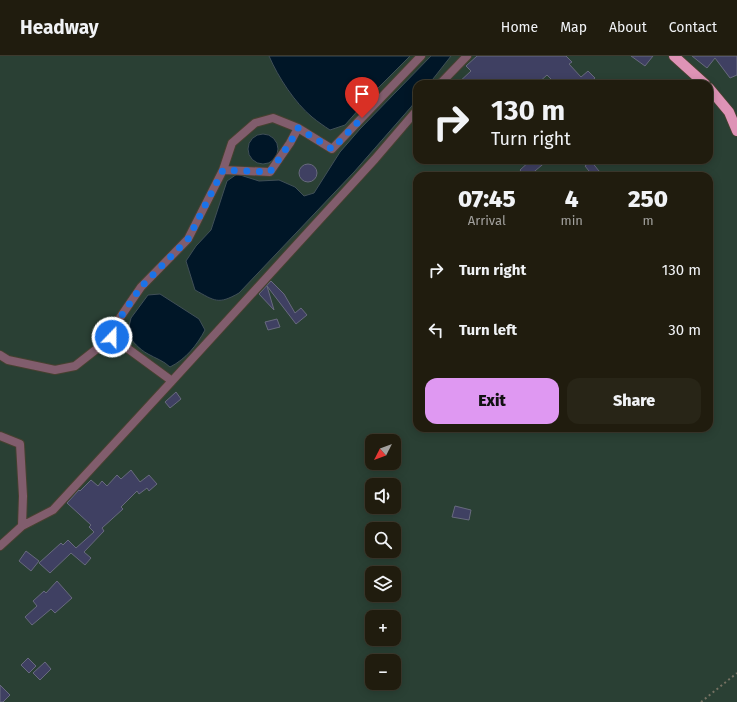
<!DOCTYPE html>
<meta charset="utf-8">
<style>
body{margin:0;font-family:"Fira Sans",sans-serif;background:#282517;color:#f1f3f6;height:100vh;display:flex;flex-direction:column;font-size:15px;white-space:nowrap}
*{box-sizing:border-box;margin:0}
p{font-size:13px;color:#a2a19e}
.icon{flex:none;width:22px;height:22px;fill:none;stroke:currentColor;stroke-width:2;stroke-linecap:round;stroke-linejoin:round}
.map{position:relative;flex:1;overflow:hidden}
.panel{position:absolute;left:413px;top:116px;width:300px;height:260px;display:flex;flex-direction:column;background:#201c0e;border-radius:12px;box-shadow:0 2px 10px #0003,0 0 0 1px #3d3a2e}
.panel>*{flex:none}
.top-card{position:absolute;left:413px;top:24px;width:300px;height:84px;border-radius:12px;box-shadow:0 2px 10px #0003,0 0 0 1px #3d3a2e;background:#201c0e;color:#f1f3f6;overflow:hidden}
.needle{width:26px;rotate:228deg}
.fabs{position:absolute;left:365px;top:378px;display:grid;gap:8px}
.fabs a{display:grid;place-items:center;width:36px;height:36px;border-radius:8px;background:#201c0e;box-shadow:0 2px 10px #0003,0 0 0 1px #3d3a2e;font-size:20px}
.pin{position:absolute;display:grid;place-items:center;width:34px;height:34px;color:#fff;margin:-41px -17px;border-radius:50% 50% 50% 0;rotate:-45deg;box-shadow:0 0 4px #0007}
.pin .icon{rotate:45deg}
.me{position:absolute;width:44px;margin:-22px;rotate:22deg;stroke-linejoin:round;filter:drop-shadow(0 0 3px #0008)}
.turn{display:flex;align-items:center;gap:14px;height:84px;padding:0 12px;font-size:18px}
.turn .icon{width:52px;height:52px;stroke-width:2.5}
.turn b{display:block;font-size:28px;line-height:34px}
.eta{display:flex;justify-content:space-evenly;align-items:center;height:68px;text-align:center}
.eta b{font-size:24px;font-weight:800;line-height:28px}
.primary-button{display:flex;gap:8px;margin-top:auto;padding:8px 12px}
.primary-button a{flex:1;height:46px;border-radius:12px;background:#df98f2;color:#111;font-size:16px;font-weight:800;line-height:46px;text-align:center}
.primary-button a+a{background:#282517;color:#f1f3f6}
ul{padding:0;list-style:none}
li{display:flex;align-items:center;gap:12px;height:60px;padding:0 12px}
li div{flex:1}
li b{display:block;font-size:15px}
li em{font-style:normal}
header{display:flex;align-items:center;gap:24px;box-sizing:border-box;height:56px;padding:0 20px;background:#201c0e;border-bottom:1px solid #3d3a2e}
header strong{font-size:19px}
nav{display:flex;gap:22px;margin-inline-start:auto;font-size:14px}
.map>svg:first-child{display:block}
.green{fill:#2a4034;fill-rule:evenodd}
.water{fill:#001627;stroke:#404f57}
.building{fill:#3f4062;stroke:#686a7e}
.lines{fill:none;stroke-linecap:round;stroke-linejoin:round}
.pedestrian-casing{stroke:#464130;stroke-width:10}
.minor-casing{stroke:#464130;stroke-width:10}
.primary-casing{stroke:#464130;stroke-width:12}
.path{stroke:#767263;stroke-width:2;stroke-dasharray:2 3;stroke-linecap:butt}
.pedestrian{stroke:#815d6d;stroke-width:8}
.minor{stroke:#815d6d;stroke-width:8}
.primary{stroke:#de93b6;stroke-width:10}
.route{stroke:#1a73e8;stroke-width:7;stroke-dasharray:0 12.6}
</style>
<header>
<strong>Headway</strong>
<nav><a>Home</a><a>Map</a><a>About</a><a>Contact</a></nav>
</header>
<div class="map">
<svg width="737" height="646" viewBox="0 0 737 646">
<rect width="100%" height="100%" fill="#2a2513"/>
<path class="green" d="M0,0H737V646H0ZM417,28H709V104H417ZM417,120H709V372H417ZM372,385H394V407H372ZM372,429H394V451H372ZM372,473H394V495H372ZM372,517H394V539H372ZM372,561H394V583H372ZM372,605H394V627H372Z"/>
<path class="water" d="M269,0H410L375,35L345,69L330,74C324,70 318,66 312,61C295,47 278,21 269,0Z
M431,0H451L429,28H417V43L411,51L354,116L239,237C218,249 215,245 195,234L186,205L196,190L211,174L227,125L237,118L259,125L279,124L295,131L304,140L314,137L340,96L360,73Z
M248 93a15 15 0 1 1 30 0a15 15 0 1 1-30 0Z
M160,238L199,263L205,274C197,289 186,303 170,311C164,305 155,302 148,298C139,293 133,286 127,278L131,262L148,239Z"/>
<path class="building" d="M477,0H566L572,6L569,8L581,21L588,15L595,22L588,28H572L569,25L565,28H556L547,19L537,28H457L471,15L466,10Z
M631,0H653L645,10Z
M692,0H737V19L730,22L715,2L707,12Z
M531,104H548L529,120H525L520,114Z
M591,105L603,120H593L585,110Z
M299 117a9 9 0 1 1 18 0a9 9 0 1 1-18 0Z
M271,225L284,238L295,257L301,252L307,259L296,268L267,230L274,254L259,238Z
M277,263L280,271L268,274L265,266Z
M176,336L181,343L170,352L165,346Z
M131,414L140,426L149,419L157,428L149,435L147,432L139,438L137,435L121,451L123,453L102,472L104,475L84,496L91,502L85,509L71,497L50,517L39,507L61,487L63,489L68,484L76,492L94,476L89,471L91,469L67,447L79,434L80,435L91,424L98,430L102,425L107,430L117,419L121,423Z
M455,450L471,454L469,464L452,461Z
M26,495L39,505L31,515L19,505Z
M57,525L72,542L55,557L51,553L32,569L25,561L37,550L33,545L44,535L46,537Z
M28,602L36,610L29,617L21,609Z
M45,606L51,613L40,624L33,617Z
M0,629L10,639L3,646H0Z"/>
<g class="lines">
<defs>
<path id="pedestrian" d="M223,114L232,87L255,67L273,62L298,72
M112,281L115,269L141,231L188,183L223,114L270,116L290,87L298,72L332,93L421,0"/>
<path id="minor" d="M440,28L467,0
M0,299L8,304L55,314L75,310L112,281L172,325L375,103L417,54
M0,380L20,388L23,440L22,470L53,454L172,325
M0,490L22,470"/>
<path id="primary" d="M674,0L705,28
M709,32L729,56L737,75"/>
</defs>
<use href="#pedestrian" class="pedestrian-casing"/>
<use href="#minor" class="minor-casing"/>
<use href="#primary" class="primary-casing"/>
<path class="path" d="M701,646L737,617"/>
<use href="#pedestrian" class="pedestrian"/>
<use href="#minor" class="minor"/>
<use href="#primary" class="primary"/>
</g>
<g class="lines">
<path class="route" d="M112,281L115,269L141,231L188,183L223,114L270,116L290,87L298,72L332,93L362,62"/>
</g>
</svg>
<div class="fabs">
<a><svg class="needle" viewBox="-14 -14 28 28"><path d="M0-13l5 13h-10z" fill="#e53935"/><path d="M0 13l5-13h-10z" fill="#a2a19e"/></svg></a>
<a><svg class="icon" aria-label="sound" viewBox="0 0 24 24"><path d="M4 9h4l5-4v14l-5-4H4zM17 9q2 3 0 6"/></svg></a>
<a><svg class="icon" aria-label="search" viewBox="0 0 24 24"><circle cx="10" cy="10" r="6"/><path d="M15 15l6 6"/></svg></a>
<a><svg class="icon" aria-label="layers" viewBox="0 0 24 24"><path d="M12 4l9 5-9 5-9-5zM3 14l9 5 9-5"/></svg></a>
<a>+</a>
<a>−</a>
</div>
<div class="pin" style="left:362px;top:62px;background:#d93025"><svg class="icon" aria-label="arrive" viewBox="0 0 24 24"><path d="M6 21V4h12l-3 4 3 4H6"/></svg></div>
<svg class="me" style="left:112px;top:281px" viewBox="-20 -20 40 40"><circle r="17" fill="#1a73e8" stroke="#fff" stroke-width="3"/><path d="M0-11L8 9 0 5-8 9z" fill="#fff"/></svg>
<div class="top-card">
<div class="turn"><svg class="icon" aria-label="right" viewBox="0 0 24 24"><path d="M7 20v-9h11M14 6l5 5-5 5"/></svg><div><b>130 m</b>Turn right</div></div>
</div>
<section class="panel">
<div class="eta">
<div><b>07:45</b><p>Arrival</p></div>
<div><b>4</b><p>min</p></div>
<div><b>250</b><p>m</p></div>
</div>
<ul>
<li><svg class="icon" aria-label="right" viewBox="0 0 24 24"><path d="M7 20v-9h11M14 6l5 5-5 5"/></svg><div><b>Turn right</b></div><em>130 m</em></li>
<li><svg class="icon" aria-label="left" viewBox="0 0 24 24"><path d="M17 20v-9H6M10 6l-5 5 5 5"/></svg><div><b>Turn left</b></div><em>30 m</em></li>
</ul>
<div class="primary-button"><a>Exit</a><a>Share</a></div>
</section>
</div>
